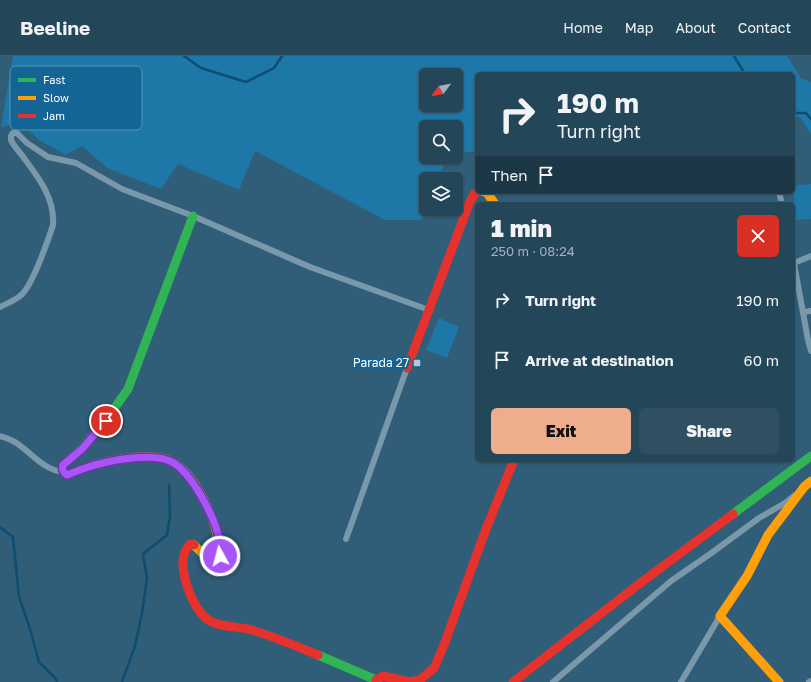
<!DOCTYPE html>
<html lang="en">
<head>
<meta charset="utf-8">
<style>
  body { margin:0; font-family:"Golos Text",sans-serif; background:#305062; color:#f1f3f6; height:100vh; display:flex; flex-direction:column; font-size:15px; white-space:nowrap }
  * { box-sizing:border-box; margin:0 }
  p { font-size:13px; color:#a3b1ba }
  .icon { flex:none; width:22px; height:22px; fill:none; stroke:currentColor; stroke-width:2; stroke-linecap:round; stroke-linejoin:round }
  .map { position:relative; flex:1; overflow:hidden }
  .details { position:absolute; left:475px; top:146px; width:320px; height:260px; display:flex; flex-direction:column; background:#244659; border-radius:6px; box-shadow:0 1px 3px #0004,0 0 0 1px #415e6f }
  .details>* { flex:none }
  .banner { position:absolute; left:475px; top:16px; width:320px; height:122px; border-radius:6px; box-shadow:0 1px 3px #0004,0 0 0 1px #415e6f; background:#244659; color:#f1f3f6; overflow:hidden }
  .needle { width:26px; rotate:238deg }
  .tools { position:absolute; left:419px; top:12px; display:grid; gap:8px }
  .tools a { display:grid; place-items:center; width:44px; height:44px; border-radius:6px; background:#244659; box-shadow:0 1px 3px #0004,0 0 0 1px #415e6f; font-size:20px }
  .pin { position:absolute; display:grid; place-items:center; width:34px; height:34px; color:#fff; margin:-17px; border:2px solid #fff; border-radius:50%; box-shadow:0 1px 4px #0007 }
  .me { position:absolute; width:44px; margin:-22px; rotate:353deg; stroke-linejoin:round; filter:drop-shadow(0 0 3px #0008) }
  .turn { display:flex; align-items:center; gap:14px; height:84px; padding:0 16px; font-size:18px }
  .turn .icon { width:52px; height:52px; stroke-width:2.5 }
  .turn b { display:block; font-size:28px; line-height:34px }
  .then { display:flex; align-items:center; height:38px; padding:0 16px; background:#0003; gap:8px; font-size:15px }
  .round { display:grid; place-items:center; flex:none; width:42px; height:42px; border-radius:6px; background:#305062 }
  .summary { display:flex; align-items:center; justify-content:space-between; height:68px; padding:0 16px }
  h1 { font-size:24px; font-weight:800; line-height:30px }
  .action { display:flex; gap:8px; margin-top:auto; padding:8px 16px }
  .action a { flex:1; height:46px; border-radius:6px; background:#eead8d; color:#111; font-size:16px; font-weight:800; line-height:46px; text-align:center }
  .action a+a { background:#305062; color:#f1f3f6 }
  ul { padding:0; list-style:none }
  li { display:flex; align-items:center; gap:12px; height:60px; padding:0 16px }
  li div { flex:1 }
  li b { display:block; font-size:15px }
  li em { font-style:normal }
  header { display:flex; align-items:center; gap:24px; box-sizing:border-box; height:56px; padding:0 20px; background:#244659; border-bottom:1px solid #415e6f }
  header strong { font-size:19px }
  nav { display:flex; gap:22px; margin-inline-start:auto; font-size:14px }
  .map>svg:first-child { display:block }
</style>
</head>
<body>
<header>
<strong>Beeline</strong>
<nav><a>Home</a><a>Map</a><a>About</a><a>Contact</a></nav>
</header>
<div class="map">
<svg width="811" height="626" viewBox="0 0 811 626">
  <rect width="100%" height="100%" fill="#305d77"/>
  <g fill="#1d77a7" fill-rule="evenodd">
    <path d="M13,0H787L801,22L811,26V78L800,61L793,60V18H477V95L456,98V71H426V101H447L438,123H426L427,153L422,164H385L255,95L239,134L178,108L161,133L107,112L82,90L66,99L39,84L20,66L1,71ZM426,19H456V49H426Z"/>
    <polygon points="811,128 811,163 796,164 793,130"/>
    <polygon points="439,262 459,271 447,302 426,294"/>
  </g>
  <g fill="none" stroke-linecap="round" stroke-linejoin="round">
    <g stroke="#0e4d72" stroke-width="2.5">
      <polyline points="184,0 201,12 246,26 274,12 282,0"/>
      <polyline points="734,0 745,18"/>
      <polyline points="793,57 806,57 811,63"/>
      <polyline points="0,471 13,481 19,541 30,573 39,606 56,623 57,626"/>
      <polyline points="122,626 135,590 142,557 147,522 143,498 167,479 170,460 169,429"/>
    </g>
    <g stroke="#7998a9" stroke-width="6">
      <polyline points="779,136 782,148"/>
      <polyline points="793,202 808,284 811,295"/>
      <polyline points="794,207 811,200"/>
      <path d="M0,251C8,247 19,243 24,236C35,222 47,187 53,169C55,143 39,122 24,102C20,96 14,91 11,84V80L13,77H17L27,87L48,101L76,107L122,133L193,160L310,211L429,254"/>
      <polyline points="803,256 811,255"/>
      <path d="M0,380C6,382 13,384 18,388C32,398 44,414 63,416"/>
      <polyline points="346,483 407,312"/>
      <polyline points="553,626 671,525 710,498 759,462 785,447 795,439"/>
      <polyline points="681,626 720,560"/>
      <polyline points="809,626 811,625"/>
    </g>
    <g stroke="#30b455" stroke-width="9">
      <polyline points="93,409 67,419 62,414 63,409 82,392 106,364 128,333 193,160"/>
      <polyline points="733,458 811,400"/>
      <polyline points="318,599 376,624"/>
    </g>
    <g stroke="#ff9f0a" stroke-width="9">
      <polyline points="484,136 487,137 495,148"/>
      <path d="M93,409C115,403 143,397 166,403C195,412 221,472 220,500L215,503H208L194,489"/>
      <polyline points="779,626 720,560 747,520 768,479 804,431 811,425"/>
    </g>
    <g stroke="#e5322d" stroke-width="9">
      <polyline points="407,312 469,148 474,138 478,136"/>
      <path d="M194,489L190,488C186,493 183,498 183,505C182,522 194,556 210,565C222,572 238,570 252,574C275,581 296,590 318,599"/>
      <polyline points="376,626 376,624 383,620 410,626 421,623 434,612 444,589 486,473 514,404"/>
      <polyline points="513,626 639,528 733,458"/>
    </g>
  </g>
  <g fill="none" stroke-linecap="round" stroke-linejoin="round">
    <g stroke="#6d37a1" stroke-width="10">
      <path id="route" d="M106,365L82,393L63,409C62,414 63,416 67,419C78,415 88,410 99,408C118,403 157,396 174,407C187,416 197,432 204,445C213,462 222,481 220,500"/>
    </g>
    <use href="#route" stroke="#a855f7" stroke-width="7"/>
  </g>
  <rect fill="#b7c6cf" stroke="#126595" stroke-width="1.5" x="413" y="303" width="8" height="8" rx="2"/>
  <g text-anchor="middle" stroke-width="4" stroke-linejoin="round" paint-order="stroke">
    <g font-size="12" fill="#fff" stroke="#126595" text-anchor="end">
      <text x="409" y="311">Parada 27</text>
    </g>
  </g>
  <rect x="10" y="10" width="132" height="64" rx="6" fill="#126595" stroke="#5993b5" stroke-width="1"/>
  <rect x="18" y="22" width="18" height="4" fill="#30b455"/>
  <rect x="18" y="40" width="18" height="4" fill="#ff9f0a"/>
  <rect x="18" y="58" width="18" height="4" fill="#e5322d"/>
  <g font-size="11" fill="#fff">
    <text x="43" y="28">Fast</text>
    <text x="43" y="46">Slow</text>
    <text x="43" y="64">Jam</text>
  </g>
</svg>
<div class="tools">
<a><svg class="needle" viewBox="-14 -14 28 28"><path d="M0-13l5 13h-10z" fill="#e53935"/><path d="M0 13l5-13h-10z" fill="#a3b1ba"/></svg></a>
<a><svg class="icon" aria-label="search" viewBox="0 0 24 24"><circle cx="10" cy="10" r="6"/><path d="M15 15l6 6"/></svg></a>
<a><svg class="icon" aria-label="layers" viewBox="0 0 24 24"><path d="M12 4l9 5-9 5-9-5zM3 14l9 5 9-5"/></svg></a>
</div>
<div class="pin" style="left:106px;top:365px;background:#d93025"><svg class="icon" aria-label="arrive" viewBox="0 0 24 24"><path d="M6 21V4h12l-3 4 3 4H6"/></svg></div>
<svg class="me" style="left:220px;top:500px" viewBox="-20 -20 40 40"><circle r="17" fill="#a855f7" stroke="#fff" stroke-width="3"/><path d="M0-11L8 9 0 5-8 9z" fill="#fff"/></svg>
<div class="banner">
<div class="turn"><svg class="icon" aria-label="right" viewBox="0 0 24 24"><path d="M7 20v-9h11M14 6l5 5-5 5"/></svg><div><b>190 m</b>Turn right</div></div>
<div class="then">Then<svg class="icon" aria-label="arrive" viewBox="0 0 24 24"><path d="M6 21V4h12l-3 4 3 4H6"/></svg></div>
</div>
<section class="details">
<div class="summary"><div><h1>1 min</h1><p>250 m · 08:24</p></div><a class="round" style="background:#d93025;color:#fff"><svg class="icon" aria-label="close" viewBox="0 0 24 24"><path d="M6 6l12 12M18 6L6 18"/></svg></a></div>
<ul>
<li><svg class="icon" aria-label="right" viewBox="0 0 24 24"><path d="M7 20v-9h11M14 6l5 5-5 5"/></svg><div><b>Turn right</b></div><em>190 m</em></li>
<li><svg class="icon" aria-label="arrive" viewBox="0 0 24 24"><path d="M6 21V4h12l-3 4 3 4H6"/></svg><div><b>Arrive at destination</b></div><em>60 m</em></li>
</ul>
<div class="action"><a>Exit</a><a>Share</a></div>
</section>
</div>
</body>
</html>
